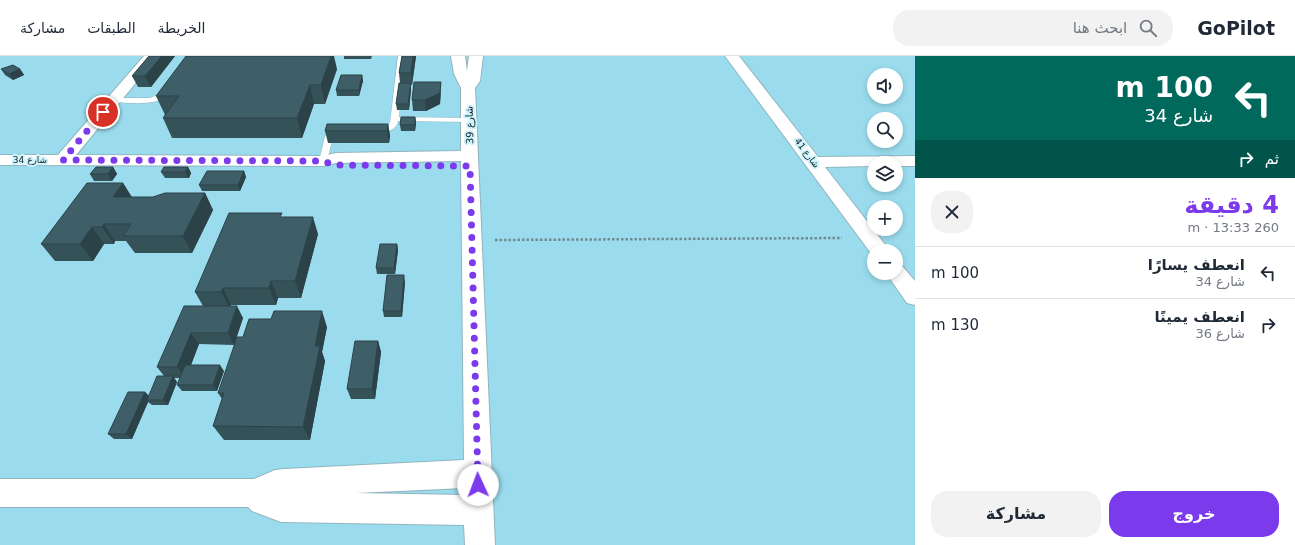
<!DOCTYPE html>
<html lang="ar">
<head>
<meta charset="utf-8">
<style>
  body { margin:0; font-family:"DejaVu Sans",Cairo,sans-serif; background:#f2f2f3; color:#1f2937; direction:rtl; height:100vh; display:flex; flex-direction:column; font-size:15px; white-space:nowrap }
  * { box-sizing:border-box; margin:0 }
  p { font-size:13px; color:#747a83 }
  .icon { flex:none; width:22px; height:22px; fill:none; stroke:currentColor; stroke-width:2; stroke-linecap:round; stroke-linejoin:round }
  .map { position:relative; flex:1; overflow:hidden; direction:ltr }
  .sheet { display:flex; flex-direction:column; background:#fff; width:380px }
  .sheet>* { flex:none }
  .top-card { background:#00695c; color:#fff; overflow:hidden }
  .fabs { position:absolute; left:867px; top:12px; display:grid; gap:8px }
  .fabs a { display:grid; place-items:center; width:36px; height:36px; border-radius:50%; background:#fff; box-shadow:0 2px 6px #0003; font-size:20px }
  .pin { position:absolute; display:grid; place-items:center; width:34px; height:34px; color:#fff; margin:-17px; border:2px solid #fff; border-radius:50%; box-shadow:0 1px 4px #0007 }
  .me { position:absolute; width:44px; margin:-22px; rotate:358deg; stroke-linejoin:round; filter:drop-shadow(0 0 3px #0008) }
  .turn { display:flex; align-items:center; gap:14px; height:84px; padding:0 16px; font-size:18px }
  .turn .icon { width:52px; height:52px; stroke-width:2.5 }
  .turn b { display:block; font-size:28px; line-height:34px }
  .then { display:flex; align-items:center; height:38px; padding:0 16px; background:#0003; gap:8px; font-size:15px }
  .round { display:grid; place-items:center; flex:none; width:42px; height:42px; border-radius:16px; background:#f2f2f3 }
  .headline { display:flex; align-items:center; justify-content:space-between; height:68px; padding:0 16px }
  h1 { font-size:24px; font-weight:700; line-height:30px; color:#7c3aed }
  .primary-button { display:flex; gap:8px; margin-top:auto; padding:8px 16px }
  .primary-button a { flex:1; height:46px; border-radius:16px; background:#7c3aed; color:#fff; font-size:16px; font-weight:700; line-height:46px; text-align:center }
  .primary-button a+a { background:#f2f2f3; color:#1f2937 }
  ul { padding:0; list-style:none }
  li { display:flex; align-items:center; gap:12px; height:52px; padding:0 16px; border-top:1px solid #e0e1e3 }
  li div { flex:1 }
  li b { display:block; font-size:15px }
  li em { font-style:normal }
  header { display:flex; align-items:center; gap:24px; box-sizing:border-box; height:56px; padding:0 20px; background:#fff; border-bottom:1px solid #e0e1e3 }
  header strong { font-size:19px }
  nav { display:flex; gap:22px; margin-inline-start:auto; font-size:14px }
  .search { width:280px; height:36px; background:#f2f2f3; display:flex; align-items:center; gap:10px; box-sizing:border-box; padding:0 14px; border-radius:16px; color:#747a83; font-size:15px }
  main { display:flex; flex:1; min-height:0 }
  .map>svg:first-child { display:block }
</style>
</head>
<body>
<header>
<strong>GoPilot</strong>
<div class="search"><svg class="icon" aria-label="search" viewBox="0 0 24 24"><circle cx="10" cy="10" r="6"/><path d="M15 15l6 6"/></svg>ابحث هنا</div>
<nav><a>الخريطة</a><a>الطبقات</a><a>مشاركة</a></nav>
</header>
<main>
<section class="sheet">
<div class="top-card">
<div class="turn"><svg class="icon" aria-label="left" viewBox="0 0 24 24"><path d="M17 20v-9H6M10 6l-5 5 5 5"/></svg><div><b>100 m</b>شارع 34</div></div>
<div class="then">ثم<svg class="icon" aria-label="right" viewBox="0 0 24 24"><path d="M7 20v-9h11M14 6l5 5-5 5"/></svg></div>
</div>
<div class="headline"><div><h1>4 دقيقة</h1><p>260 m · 13:33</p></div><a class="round"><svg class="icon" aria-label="close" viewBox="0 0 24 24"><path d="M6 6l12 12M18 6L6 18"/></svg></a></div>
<ul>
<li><svg class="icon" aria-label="left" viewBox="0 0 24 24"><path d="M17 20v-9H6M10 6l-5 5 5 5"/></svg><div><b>انعطف يسارًا</b><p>شارع 34</p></div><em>100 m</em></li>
<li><svg class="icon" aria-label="right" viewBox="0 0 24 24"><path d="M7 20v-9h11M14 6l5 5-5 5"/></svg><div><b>انعطف يمينًا</b><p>شارع 36</p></div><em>130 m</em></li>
</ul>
<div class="primary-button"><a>خروج</a><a>مشاركة</a></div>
</section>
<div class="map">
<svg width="915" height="489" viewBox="0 0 915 489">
  <rect width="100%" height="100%" fill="#cff3fd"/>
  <path fill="#9adcee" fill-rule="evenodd" d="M0,0H915V489H0ZM874,19H896V41H874ZM874,63H896V85H874ZM874,107H896V129H874ZM874,151H896V173H874ZM874,195H896V217H874Z"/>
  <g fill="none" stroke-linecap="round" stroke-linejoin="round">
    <g stroke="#91b4be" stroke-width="1">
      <g id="lane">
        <path d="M398,0H404L399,61L468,62L472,64L471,66L398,65C397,76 381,77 372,76V72L385,71L390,67Z"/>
        <path d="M169,34L173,36C159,51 132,47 113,46L109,44L113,42H150Z"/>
        <polygon points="333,73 339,73 340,75 333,81 327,105 323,108 320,107 319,105 325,80"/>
      </g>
    </g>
    <g stroke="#91b4be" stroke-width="2">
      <g id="street">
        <path d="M144,0H158L76,99L323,100L336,97L461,95V32L454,18L451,0H465L467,15L469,0H483L480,25L475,32L495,489H465L464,469L281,466L252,455L248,451H0V423H254L275,414L284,413L464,404L461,105L336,107L323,110L0,109V99H58ZM464,432V439L356,437Z"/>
        <polygon points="725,0 739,0 818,101 915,100 915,110 896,110 896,107 874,107 874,110 825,111 890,195 874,195 873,200"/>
        <polygon points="896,208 903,211 915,225 915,249 907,247 886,217 896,217"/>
      </g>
    </g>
    <polyline stroke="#718990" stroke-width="2.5" stroke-dasharray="2.5 2" stroke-linecap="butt" points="495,184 842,182"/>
    <use href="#lane" fill="#fff" fill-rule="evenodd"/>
    <use href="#street" fill="#fff" fill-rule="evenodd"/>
  </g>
  <g fill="#365259">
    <polygon points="149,0 175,0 151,31 138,31 132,20"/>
    <polygon points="344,0 372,0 371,3 344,3"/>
    <polygon points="402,0 416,0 412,29 411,29 411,33 409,54 397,54 396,48 400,27 399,17"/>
    <polygon points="1,13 20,13 24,19 13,24 5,19"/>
    <polygon points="337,13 325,48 314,48 302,82 172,82 163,62 165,59 156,40"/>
    <polygon points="362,19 363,25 359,40 337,40 336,34"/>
    <polygon points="441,37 440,48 426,55 413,55 412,44"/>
    <polygon points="415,61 416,67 415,75 401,75 400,69"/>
    <polygon points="388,68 390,80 389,87 328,87 325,75"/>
    <polygon points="113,111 117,118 112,125 94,125 90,118"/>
    <polygon points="188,111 191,117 189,122 165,122 161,116"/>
    <polygon points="244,115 246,121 240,135 202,135 199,129"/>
    <polygon points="123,127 132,141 153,141 205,137 213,154 192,197 135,197 126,185 115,185 114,188 104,188 93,205 55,205 41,188"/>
    <polygon points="283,161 318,178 301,242 278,242 276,249 231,249 231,250 243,262 234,289 199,288 191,309 224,315 217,335 182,335 177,329 180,322 174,322 177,326 168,349 152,349 148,346 132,383 114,383 108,378 145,336 149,340 164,320 157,311 203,250 195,236"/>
    <polygon points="397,188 398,194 395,218 377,218 376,212"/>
    <polygon points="405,226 402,261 384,261 383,255"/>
    <polygon points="327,271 322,296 325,305 310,384 224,384 213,370 222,343 218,337 243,281"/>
    <polygon points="378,285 381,296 375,343 351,343 347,333"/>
  </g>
  <g fill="#2c4249">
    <polygon points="162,0 175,0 151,31 145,20"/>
    <polygon points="331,0 334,0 337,13 325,48 321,29"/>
    <polygon points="413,0 416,0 412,29 411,17"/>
    <polygon points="20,13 24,19 13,24 9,18"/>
    <polygon points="362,19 363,25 359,40 359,34"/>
    <polygon points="441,26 440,48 426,55 425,44"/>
    <polygon points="411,27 411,33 409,54 408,48"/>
    <polygon points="310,29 314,48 302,82 297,62"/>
    <polygon points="415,61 416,67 415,75"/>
    <polygon points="388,68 390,80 389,87 387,75"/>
    <polygon points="113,111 117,118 112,125 108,118"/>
    <polygon points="188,111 191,117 189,122 185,116"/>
    <polygon points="244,115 246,121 240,135 238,129"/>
    <polygon points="123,127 133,144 113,141"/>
    <polygon points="205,137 213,154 192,197 183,180"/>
    <polygon points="313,161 318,178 301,242 295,225"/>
    <polygon points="104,168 115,185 114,188 102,171"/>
    <polygon points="92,171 104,188 93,205 80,188"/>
    <polygon points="397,188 398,194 395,218 394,212"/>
    <polygon points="404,219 405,226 402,261 401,255"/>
    <polygon points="271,225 278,242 276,249 269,232"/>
    <polygon points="223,232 231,249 230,253 221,236"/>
    <polygon points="237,250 243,262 234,289 228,277"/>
    <polygon points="322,255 327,271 322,296 325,305 310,384 303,371 315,290"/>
    <polygon points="191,277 199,288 186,322 177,311"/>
    <polygon points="378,285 381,296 375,343 372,333"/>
    <polygon points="220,309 224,315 217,335 213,329"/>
    <polygon points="173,320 177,326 168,349 163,344"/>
    <polygon points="145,336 150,341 147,344 148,346 132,383 126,378"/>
  </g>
  <g fill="#3f5f68" stroke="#2c4249">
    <polygon points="149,0 162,0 145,20 132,20"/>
    <polygon points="186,0 331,0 321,29 310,29 297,62 163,62 179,40 156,40"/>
    <polygon points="402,0 413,0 411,17 399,17"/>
    <polygon points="13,9 20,13 9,18 1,13"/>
    <polygon points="341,19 362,19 359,34 336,34"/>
    <polygon points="414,26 441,26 440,37 425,44 412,44"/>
    <polygon points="399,27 411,27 408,48 396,48"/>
    <polygon points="401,61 415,61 415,69 400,69"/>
    <polygon points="327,68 388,68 387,75 325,75"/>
    <polygon points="96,111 113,111 108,118 90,118"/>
    <polygon points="164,111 188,111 185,116 161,116"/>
    <polygon points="207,115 244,115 238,129 199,129"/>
    <polygon points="87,127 123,127 113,141 153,141 165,137 205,137 183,180 123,180 131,168 104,168 102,171 92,171 80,188 41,188"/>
    <polygon points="229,157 282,157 280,161 313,161 295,225 271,225 269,232 223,232 221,236 195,236"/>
    <polygon points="380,188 397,188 394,212 376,212"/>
    <polygon points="387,219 404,219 401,255 383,255"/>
    <polygon points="184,250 237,250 228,277 191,277 177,311 157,311"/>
    <polygon points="274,255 322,255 315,290 320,290 303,371 213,370 224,337 218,337 237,281 243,281 249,263 271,263"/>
    <polygon points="355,285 378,285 372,333 347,333"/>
    <polygon points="185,309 220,309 213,329 177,329"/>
    <polygon points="157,320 173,320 163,344 147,344"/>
    <polygon points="128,336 145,336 126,378 108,378"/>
  </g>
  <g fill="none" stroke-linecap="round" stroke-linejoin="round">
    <polyline stroke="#7c3aed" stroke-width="7" stroke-dasharray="0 12.6" points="103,56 63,104 323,105 334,109 470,110 478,429"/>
  </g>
  <g text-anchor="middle" stroke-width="4" stroke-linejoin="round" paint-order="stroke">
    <g font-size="9" fill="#142125" stroke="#cff3fd">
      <text transform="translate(807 97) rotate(53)" y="3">شارع 41</text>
      <text x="30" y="107">شارع 34</text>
    </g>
    <g font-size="10" fill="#142125" stroke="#cff3fd">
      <text transform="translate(469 69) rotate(-91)" y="4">شارع 39</text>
    </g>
  </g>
</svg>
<div class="fabs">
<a><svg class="icon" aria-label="sound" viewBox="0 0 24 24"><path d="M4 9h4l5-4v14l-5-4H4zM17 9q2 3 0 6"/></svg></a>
<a><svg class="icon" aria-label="search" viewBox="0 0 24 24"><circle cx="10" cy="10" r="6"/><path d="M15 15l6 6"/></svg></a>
<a><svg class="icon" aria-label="layers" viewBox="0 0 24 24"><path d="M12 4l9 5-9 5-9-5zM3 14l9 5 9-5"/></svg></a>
<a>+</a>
<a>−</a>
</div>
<div class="pin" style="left:103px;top:56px;background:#d93025"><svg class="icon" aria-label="arrive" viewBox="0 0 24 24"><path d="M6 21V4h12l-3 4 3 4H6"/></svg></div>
<svg class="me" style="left:478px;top:429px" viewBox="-20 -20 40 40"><circle r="19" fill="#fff"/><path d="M0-13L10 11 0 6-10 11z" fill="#7c3aed"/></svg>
</div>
</main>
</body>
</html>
